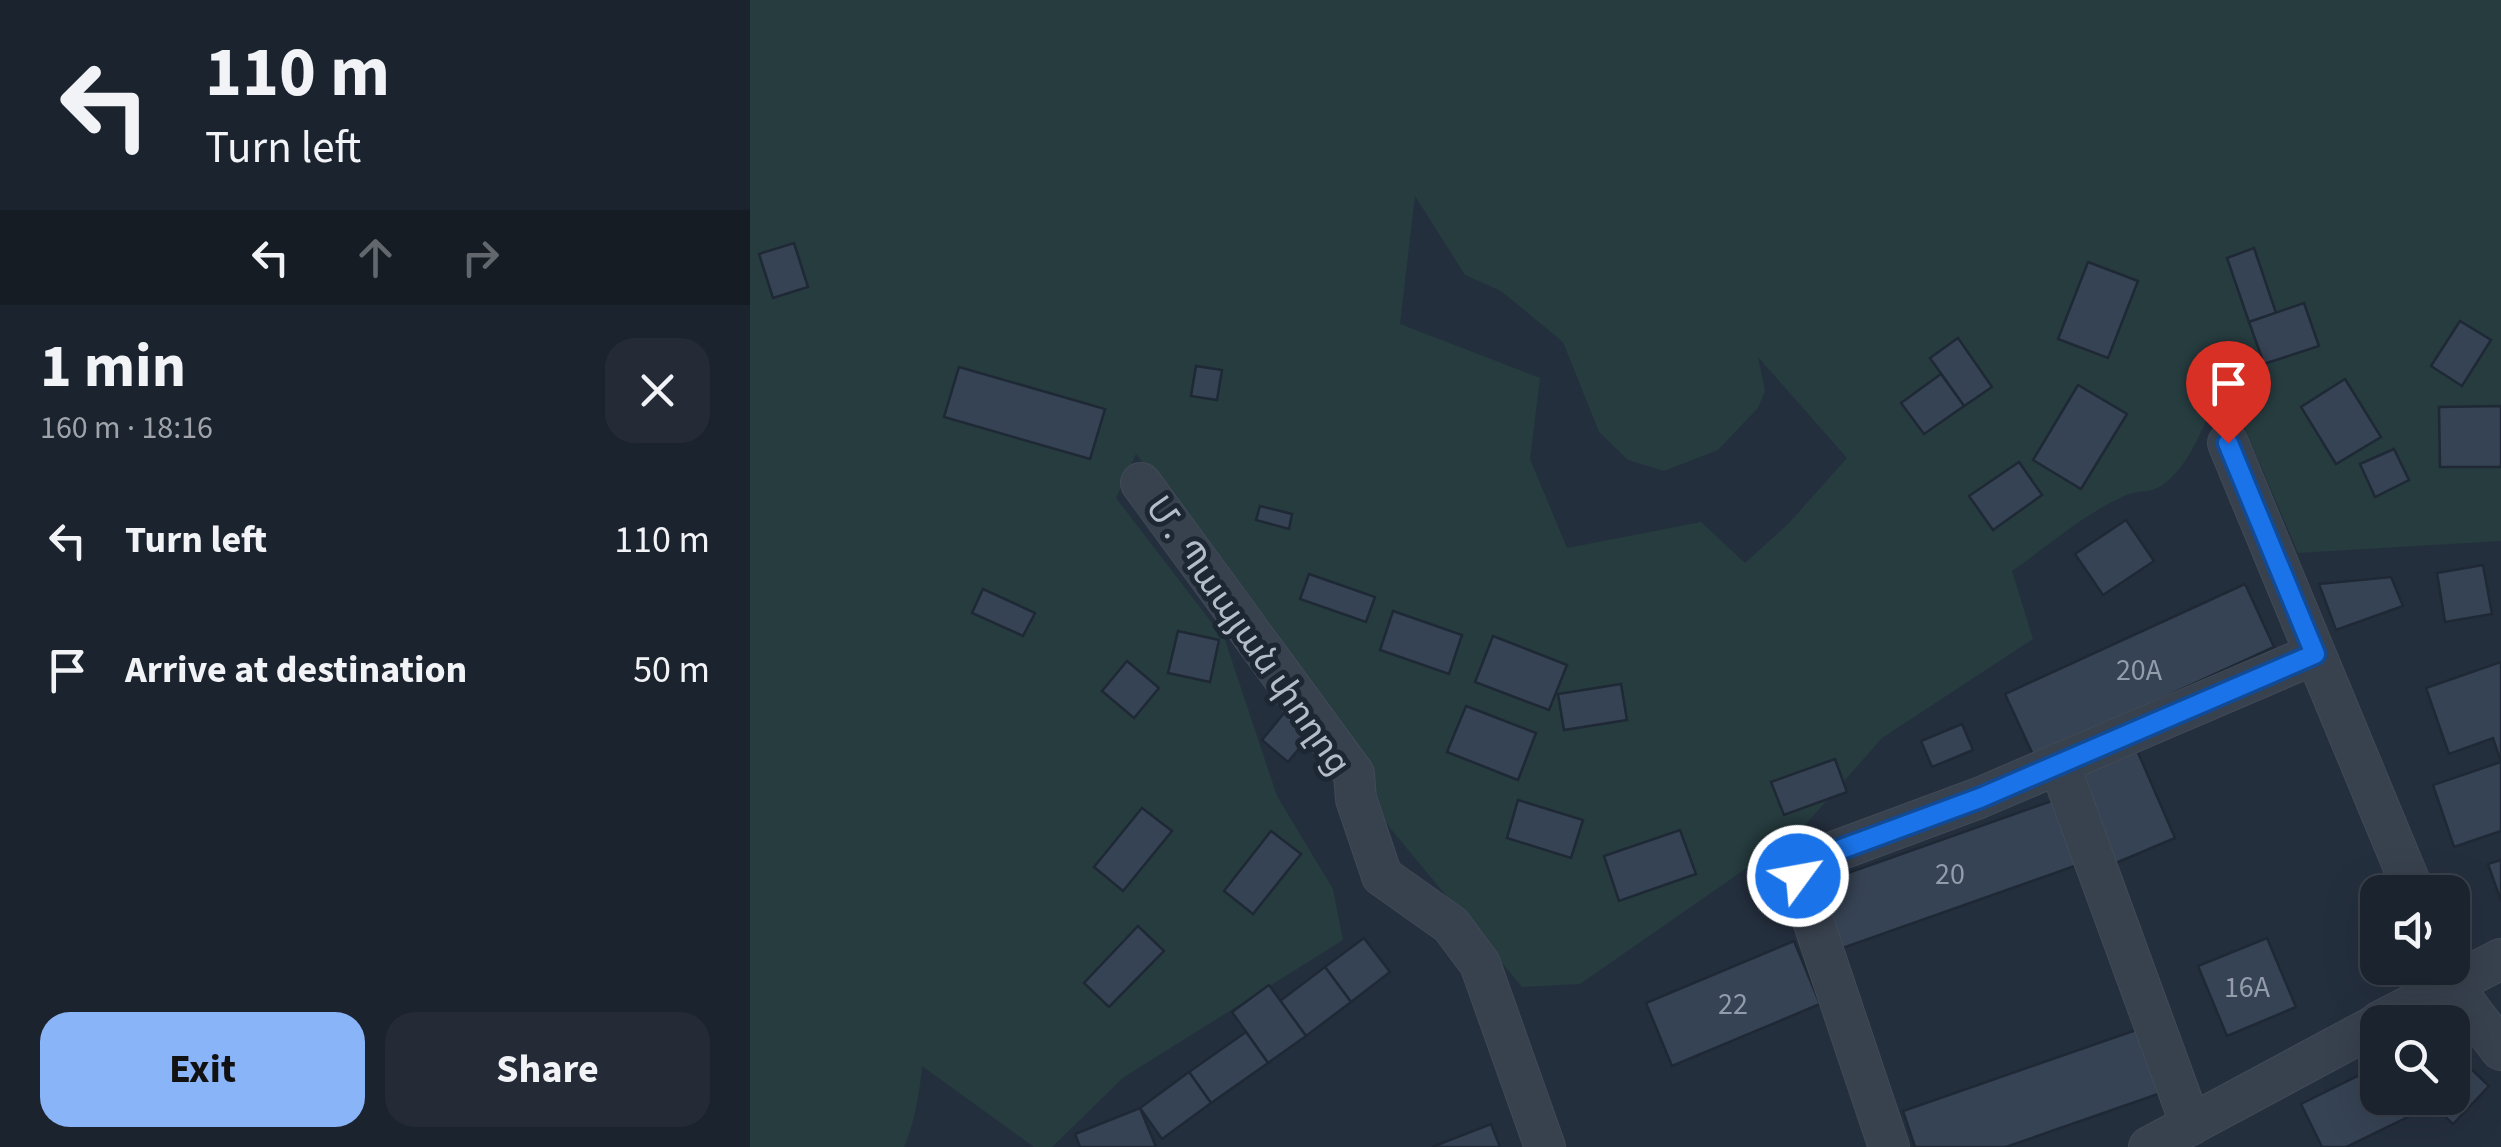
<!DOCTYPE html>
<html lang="en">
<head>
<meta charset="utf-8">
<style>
  body { margin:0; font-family:"Source Sans 3","Noto Sans Armenian",sans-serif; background:#242b36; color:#f1f3f6; height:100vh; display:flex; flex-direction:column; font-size:38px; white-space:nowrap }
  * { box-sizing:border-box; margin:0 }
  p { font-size:32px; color:#a0a4aa }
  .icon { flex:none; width:55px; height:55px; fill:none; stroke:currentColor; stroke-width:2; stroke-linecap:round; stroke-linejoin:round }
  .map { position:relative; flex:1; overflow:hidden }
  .panel { display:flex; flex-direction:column; background:#1b232e; width:750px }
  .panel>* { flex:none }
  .guide { background:#1b232e; color:#f1f3f6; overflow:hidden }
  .controls { position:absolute; left:1610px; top:875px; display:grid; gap:20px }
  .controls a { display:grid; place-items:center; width:110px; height:110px; border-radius:20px; background:#1b232e; box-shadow:0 10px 40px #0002,0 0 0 2px #39404a; font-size:50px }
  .pin { position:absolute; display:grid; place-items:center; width:85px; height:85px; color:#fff; margin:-102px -42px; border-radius:50% 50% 50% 0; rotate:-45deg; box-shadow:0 0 10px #0007 }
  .pin .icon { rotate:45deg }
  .me { position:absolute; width:110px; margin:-55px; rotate:58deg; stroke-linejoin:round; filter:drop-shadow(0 0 8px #0008) }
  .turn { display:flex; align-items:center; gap:35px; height:210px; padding:0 40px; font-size:45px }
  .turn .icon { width:130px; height:130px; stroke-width:2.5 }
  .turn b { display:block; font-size:70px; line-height:85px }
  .lanes { display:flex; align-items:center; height:95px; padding:0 40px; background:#0003; justify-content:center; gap:50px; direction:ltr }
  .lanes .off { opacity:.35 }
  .round { display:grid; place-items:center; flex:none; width:105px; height:105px; border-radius:30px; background:#242b36 }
  .summary { display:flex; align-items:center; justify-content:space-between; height:170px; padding:0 40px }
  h1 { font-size:60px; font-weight:700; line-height:75px }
  .button { display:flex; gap:20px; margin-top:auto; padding:20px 40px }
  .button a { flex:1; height:115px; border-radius:30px; background:#8ab4f8; color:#111; font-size:40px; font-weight:700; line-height:115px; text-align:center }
  .button a+a { background:#242b36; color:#f1f3f6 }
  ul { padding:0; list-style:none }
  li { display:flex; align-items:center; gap:30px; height:130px; padding:0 40px }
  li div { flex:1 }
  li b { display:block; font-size:38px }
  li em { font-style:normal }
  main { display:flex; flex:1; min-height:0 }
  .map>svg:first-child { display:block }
</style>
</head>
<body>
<main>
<section class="panel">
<div class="guide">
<div class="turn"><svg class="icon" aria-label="left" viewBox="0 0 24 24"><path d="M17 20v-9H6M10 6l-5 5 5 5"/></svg><div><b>110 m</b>Turn left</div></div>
<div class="lanes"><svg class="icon" aria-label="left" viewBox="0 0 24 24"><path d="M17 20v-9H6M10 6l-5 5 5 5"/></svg><svg class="icon off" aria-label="ahead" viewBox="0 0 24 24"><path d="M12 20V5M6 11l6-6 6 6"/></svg><svg class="icon off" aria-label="right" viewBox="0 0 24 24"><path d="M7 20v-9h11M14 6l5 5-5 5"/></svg></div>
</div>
<div class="summary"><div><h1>1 min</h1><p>160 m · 18:16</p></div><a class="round"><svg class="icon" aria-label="close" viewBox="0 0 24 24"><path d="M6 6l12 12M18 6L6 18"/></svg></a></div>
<ul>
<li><svg class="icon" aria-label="left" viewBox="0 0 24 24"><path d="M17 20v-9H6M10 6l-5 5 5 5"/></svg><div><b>Turn left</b></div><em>110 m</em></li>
<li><svg class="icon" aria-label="arrive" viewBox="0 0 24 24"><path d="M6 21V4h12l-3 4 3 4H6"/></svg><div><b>Arrive at destination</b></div><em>50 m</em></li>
</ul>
<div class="button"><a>Exit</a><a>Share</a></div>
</section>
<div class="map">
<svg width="1751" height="1147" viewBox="0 0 1751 1147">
  <rect width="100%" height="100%" fill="#242f3e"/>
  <path fill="#263c3f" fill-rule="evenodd" d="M0,0H1751V541L1548,553L1476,384C1455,414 1448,452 1421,478C1401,497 1393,487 1372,497C1334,514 1297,547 1262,571L1283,639L1132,738L1050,831L830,984L772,987L640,828L525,630L386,454L366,498L475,640L527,796L583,889L593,940L374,1077L302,1147H284L172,1066C171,1086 163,1130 154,1147H0ZM665,196L715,275L751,291L813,342L849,432L878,460L914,471L968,450L1008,408L1015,391L1008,357L1097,458L1039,523L995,563L951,522L817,548L780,459L790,378L650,324Z"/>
  <g fill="#364354" stroke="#1f2835" stroke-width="2.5">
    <polygon points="44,243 58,287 23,298 9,254"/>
    <polygon points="1504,248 1526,313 1499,322 1477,258"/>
    <polygon points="1338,262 1388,281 1358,358 1308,339"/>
    <polygon points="1554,303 1569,346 1514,364 1499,322"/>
    <polygon points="1710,321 1741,340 1712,386 1681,366"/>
    <polygon points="1208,338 1242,387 1214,406 1180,358"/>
    <polygon points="446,366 472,370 467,400 441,396"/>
    <polygon points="209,367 355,409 340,459 194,417"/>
    <polygon points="1191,374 1214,406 1174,434 1151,403"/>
    <polygon points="1595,379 1631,437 1586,464 1551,407"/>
    <polygon points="1328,385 1377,414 1331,489 1283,460"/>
    <polygon points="1751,406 1751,467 1690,467 1689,407"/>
    <polygon points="1644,449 1659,480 1625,497 1610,464"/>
    <polygon points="1269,462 1292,495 1243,530 1219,496"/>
    <polygon points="510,506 542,514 539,529 506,520"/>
    <polygon points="1376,520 1404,561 1353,595 1325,554"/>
    <polygon points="1733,565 1742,614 1695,622 1687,573"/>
    <polygon points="559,574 625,597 616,622 550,599"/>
    <polygon points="1641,577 1653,606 1586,630 1569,584"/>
    <polygon points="1495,584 1524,647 1284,757 1255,694"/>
    <polygon points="233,589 285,613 273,636 222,613"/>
    <polygon points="643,611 712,635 699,674 630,650"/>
    <polygon points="428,631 469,640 460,682 418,673"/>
    <polygon points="743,636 817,665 799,710 725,682"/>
    <polygon points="377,661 409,688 384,718 352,691"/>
    <polygon points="1751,662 1751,831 1704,847 1683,785 1751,762 1743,738 1699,754 1676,688"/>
    <polygon points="871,684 877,720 814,730 808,694"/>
    <polygon points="716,706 786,733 768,780 697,752"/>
    <polygon points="534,713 560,735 538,762 512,740"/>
    <polygon points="1212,724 1223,750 1182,767 1171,741"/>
    <polygon points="1386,748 1425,838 1361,865 1323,776"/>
    <polygon points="1085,759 1097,792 1034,815 1021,782"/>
    <polygon points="1313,797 1336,862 1087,950 1064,885"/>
    <polygon points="768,800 833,820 821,858 757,838"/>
    <polygon points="392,808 422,831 373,891 344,867"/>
    <polygon points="930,830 946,874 869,901 854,856"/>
    <polygon points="521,831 551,854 503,914 474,891"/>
    <polygon points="1751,860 1751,901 1738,864"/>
    <polygon points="388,926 414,951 359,1007 334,983"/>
    <polygon points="614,938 640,972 601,1002 575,967"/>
    <polygon points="1517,938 1546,1007 1477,1036 1448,966"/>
    <polygon points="1044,941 1070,1004 922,1066 896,1003"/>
    <polygon points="575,967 601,1002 556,1036 530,1001"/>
    <polygon points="519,985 556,1036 518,1063 482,1012"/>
    <polygon points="1389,1029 1411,1093 1256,1147 1165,1147 1153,1111"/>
    <polygon points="496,1032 518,1063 461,1103 439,1072"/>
    <polygon points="1714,1062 1739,1086 1703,1124 1678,1101 1702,1098 1702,1075"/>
    <polygon points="1628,1066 1628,1098 1662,1098 1668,1112 1596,1147 1572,1147 1551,1104"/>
    <polygon points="439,1072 461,1103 412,1139 390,1108"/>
    <polygon points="390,1108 406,1147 330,1147 325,1134"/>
    <polygon points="741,1124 750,1147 682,1147"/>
  </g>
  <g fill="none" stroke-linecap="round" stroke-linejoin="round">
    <g stroke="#414a57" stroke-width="42">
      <g id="minor">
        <polyline points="1478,443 1664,892"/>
        <polyline points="391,483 604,774 606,799 632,876 701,925 730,964 795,1147"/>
        <polyline points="1309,764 1441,1125"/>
        <polyline points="1694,968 1701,984 1751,1050"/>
        <polyline points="1629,1022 1751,959"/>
        <polyline points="1139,1147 1048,876 1067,858 1229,798 1565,654"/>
        <polyline points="1399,1147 1628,1024"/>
      </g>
    </g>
    <use href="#minor" stroke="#38414e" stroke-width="40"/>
  </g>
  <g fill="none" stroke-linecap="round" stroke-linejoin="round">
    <g stroke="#114b97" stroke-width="25">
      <polyline id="route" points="1048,876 1067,858 1230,798 1565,654 1478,443"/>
    </g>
    <use href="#route" stroke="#1a73e8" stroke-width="18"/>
  </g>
  <g text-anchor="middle" stroke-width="10" stroke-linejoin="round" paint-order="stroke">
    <g font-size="30" fill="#929caa">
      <text x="1389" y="680">20A</text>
      <text x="1200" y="884">20</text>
      <text x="1497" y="997">16A</text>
      <text x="983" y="1014">22</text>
    </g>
    <g font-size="35" fill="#b4bcc9" stroke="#1d2633">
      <text transform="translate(499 635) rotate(55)" y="12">Մ․ Պապյան փողոց</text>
    </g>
  </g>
</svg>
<div class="controls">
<a><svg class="icon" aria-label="sound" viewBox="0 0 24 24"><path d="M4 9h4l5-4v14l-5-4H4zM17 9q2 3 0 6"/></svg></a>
<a><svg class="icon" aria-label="search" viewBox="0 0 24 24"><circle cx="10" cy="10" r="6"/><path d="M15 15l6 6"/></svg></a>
</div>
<div class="pin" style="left:1478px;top:443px;background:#d93025"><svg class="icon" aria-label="arrive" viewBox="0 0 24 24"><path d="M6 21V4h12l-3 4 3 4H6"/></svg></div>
<svg class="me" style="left:1048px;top:876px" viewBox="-20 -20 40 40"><circle r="17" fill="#1a73e8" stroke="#fff" stroke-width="3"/><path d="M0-11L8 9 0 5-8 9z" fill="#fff"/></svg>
</div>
</main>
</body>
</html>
